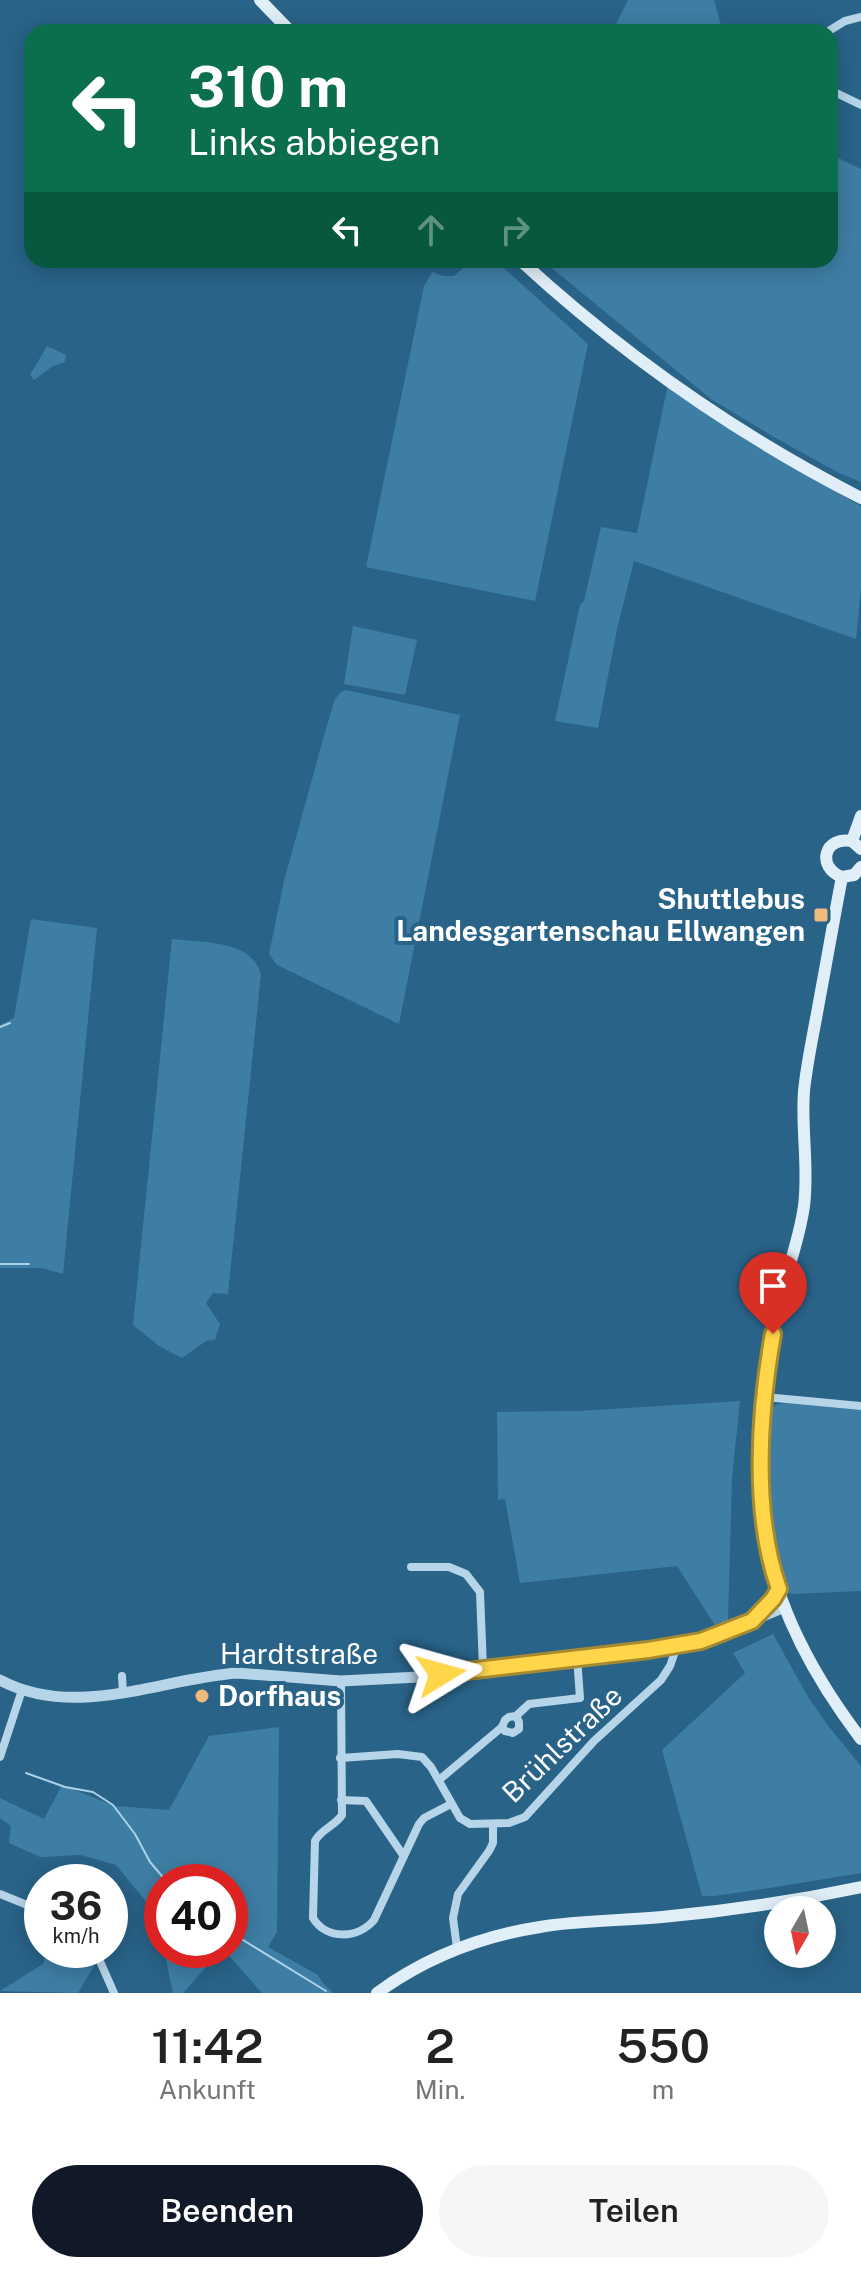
<!DOCTYPE html>
<html lang="de">
<head>
<meta charset="utf-8">
<style>
  body { margin:0; font-family:"Public Sans",sans-serif; background:#f6f6f6; color:#222; height:100vh; display:flex; flex-direction:column; font-size:30px; white-space:nowrap }
  * { box-sizing:border-box; margin:0 }
  p { font-size:26px; color:#767676 }
  .icon { flex:none; width:44px; height:44px; fill:none; stroke:currentColor; stroke-width:2; stroke-linecap:round; stroke-linejoin:round }
  .map { position:relative; height:1993px; overflow:hidden }
  .sheet { display:flex; flex-direction:column; background:#fff; flex:1 }
  .sheet>* { flex:none }
  .banner { position:absolute; left:24px; top:24px; width:814px; height:244px; border-radius:24px; box-shadow:0 4px 20px #0003; background:#0b6e4f; color:#fff; overflow:hidden }
  .needle { width:52px; rotate:189deg }
  .fabs { position:absolute; left:764px; top:1896px; display:grid; gap:16px }
  .fabs a { display:grid; place-items:center; width:72px; height:72px; border-radius:50%; background:#fff; box-shadow:0 4px 20px #0003; font-size:40px }
  .speed { position:absolute; left:24px; top:1864px; display:flex; gap:16px; font-size:40px; font-weight:700; text-align:center }
  .speed>* { display:grid; place-content:center; width:104px; height:104px; border-radius:50%; background:#fff; box-shadow:0 4px 20px #0003; line-height:1 }
  .speed small { font-size:20px; font-weight:400 }
  .speed .limit { border:12px solid #d22; background:#fff; color:#111 }
  .pin { position:absolute; display:grid; place-items:center; width:68px; height:68px; color:#fff; margin:-82px -34px; border-radius:50% 50% 50% 0; rotate:-45deg; box-shadow:0 0 8px #0007 }
  .pin .icon { rotate:45deg }
  .me { position:absolute; width:88px; margin:-44px; rotate:82deg; stroke-linejoin:round; filter:drop-shadow(0 0 6px #0008) }
  .turn { display:flex; align-items:center; gap:28px; height:168px; padding:0 32px; font-size:36px }
  .turn .icon { width:104px; height:104px; stroke-width:2.5 }
  .turn b { display:block; font-size:56px; line-height:68px }
  .lanes { display:flex; align-items:center; height:76px; padding:0 32px; background:#0003; justify-content:center; gap:40px; direction:ltr }
  .lanes .off { opacity:.35 }
  .eta { display:flex; justify-content:space-evenly; align-items:center; height:136px; text-align:center }
  .eta b { font-size:48px; font-weight:600; line-height:56px }
  .action { display:flex; gap:16px; margin-top:auto; padding:16px 32px }
  .action a { flex:1; height:92px; border-radius:48px; background:#111827; color:#fff; font-size:32px; font-weight:600; line-height:92px; text-align:center }
  .action a+a { background:#f6f6f6; color:#222 }
  .map>svg:first-child { display:block }
</style>
</head>
<body>
<div class="map">
<svg width="861" height="1993" viewBox="0 0 861 1993">
  <rect width="100%" height="100%" fill="#296388"/>
  <g fill="#3e7ea4">
    <polygon points="628,0 714,0 723,32 612,32"/>
    <polygon points="830,154 861,169 861,482 839,473 774,437 711,399 542,260 830,260"/>
    <polygon points="472,260 495,260 588,344 535,601 366,567 424,286 432,272 444,276 454,276"/>
    <polygon points="47,346 66,355 65,362 53,366 34,380 30,375"/>
    <polygon points="668,384 813,479 861,506 861,589 856,639 634,561 617,629 598,728 555,721 580,605 584,601 601,527 637,533"/>
    <polygon points="353,626 417,640 405,695 344,684"/>
    <polygon points="346,690 460,715 399,1024 277,965 269,954 284,881 325,732 335,699 341,692"/>
    <polygon points="31,919 97,928 63,1274 42,1268 0,1268 0,1025 14,1018"/>
    <path d="M172,939C202,943 251,939 261,974L228,1294L213,1293L206,1303L220,1324L215,1340L206,1341L182,1358L159,1346L133,1325Z"/>
    <polygon points="740,1401 732,1478 728,1621 716,1627 677,1566 520,1583 505,1499 498,1500 497,1412 578,1411"/>
    <path d="M784,1403L861,1410V1591L791,1594L785,1591C762,1533 765,1472 768,1411L775,1405Z"/>
    <polygon points="773,1634 808,1697 829,1727 861,1766 861,1873 776,1887 715,1896 702,1896 662,1750 745,1673 733,1653"/>
    <polygon points="279,1727 277,1932 268,1947 318,1975 322,1982 333,1993 262,1993 224,1950 230,1950 230,1882 162,1882 162,1940 157,1915 116,1865 81,1855 40,1857 9,1843 11,1826 0,1818 0,1798 44,1819 62,1785 115,1806 169,1810 209,1736"/>
    <polygon points="48,1950 91,1950 94,1966 78,1993 0,1991 43,1964"/>
    <polygon points="164,1950 221,1950 183,1993 173,1993"/>
  </g>
  <g fill="none" stroke-linecap="round" stroke-linejoin="round">
    <g stroke="#abd2e8" stroke-width="2">
      <polyline points="0,1027 10,1023"/>
      <polyline points="0,1264 29,1264"/>
      <polyline points="26,1773 65,1787 93,1792 113,1805 135,1834 150,1862 167,1882"/>
      <polyline points="230,1932 326,1991"/>
    </g>
    <g stroke="#b6d5e8" stroke-width="8">
      <polyline points="827,32 845,21 861,17"/>
      <polyline points="830,90 861,105"/>
      <polyline points="765,1397 861,1406"/>
      <polyline points="411,1567 449,1567 466,1574 480,1592 483,1668"/>
      <polyline points="122,1676 123,1694"/>
      <path d="M341,1681L342,1815C335,1826 321,1829 315,1841L313,1918C326,1940 358,1939 374,1920L419,1824L424,1818L451,1804"/>
      <polyline points="502,1727 505,1731 513,1733 519,1729 519,1722 516,1716"/>
      <polyline points="0,1757 22,1690"/>
      <polyline points="340,1758 398,1754 422,1757 431,1767 460,1818 470,1824 509,1823 525,1817 594,1741 661,1680 670,1666 677,1646"/>
      <polyline points="439,1780 502,1727 505,1720 509,1717 516,1716 529,1704 580,1698 577,1657"/>
      <polyline points="341,1800 366,1801 403,1855"/>
      <polyline points="0,1894 42,1911"/>
      <polyline points="457,1948 453,1918 458,1894 489,1851 493,1843 493,1824"/>
      <polyline points="95,1950 114,1993"/>
    </g>
    <g stroke="#b6d5e8" stroke-width="11">
      <polyline points="756,1616 773,1599 779,1589"/>
      <path d="M0,1680C76,1720 158,1679 237,1673L341,1681L419,1677L677,1646L701,1641L785,1607"/>
    </g>
    <g stroke="#e0eef7" stroke-width="12">
      <polyline points="260,0 291,32"/>
      <path d="M520,260C622,354 738,435 861,498"/>
      <polyline points="852,841 861,816"/>
      <path d="M861,849L852,841C824,836 816,867 842,877L854,875L861,867"/>
      <path d="M842,877C834,918 827,960 819,1002C814,1031 807,1061 804,1091C801,1129 809,1167 804,1206C799,1242 785,1276 777,1311C769,1344 767,1379 764,1413C762,1443 759,1473 761,1503C766,1590 810,1672 861,1739"/>
      <path d="M377,1993C425,1958 482,1936 540,1927C580,1920 621,1921 662,1917C728,1911 795,1901 861,1887"/>
    </g>
  </g>
  <g fill="none" stroke-linecap="round" stroke-linejoin="round">
    <g stroke="#a68a30" stroke-width="20">
      <path id="route" d="M441,1674L648,1650L701,1641L752,1621L773,1599L779,1589C752,1513 759,1413 773,1334"/>
    </g>
    <use href="#route" stroke="#ffd54a" stroke-width="14"/>
  </g>
  <g fill="#efbb7d" stroke="#296388" stroke-width="3">
    <rect x="813" y="907" width="16" height="16" rx="4"/>
    <circle cx="202" cy="1696" r="8"/>
  </g>
  <g text-anchor="middle" stroke-width="8" stroke-linejoin="round" paint-order="stroke">
    <g font-size="28" font-weight="bold" fill="#fff" stroke="#296388" text-anchor="end">
      <text x="805" y="909">Shuttlebus<tspan x="805" dy="32">Landesgartenschau Ellwangen</tspan></text>
      <text x="218" y="1706" text-anchor="start">Dorfhaus</text>
    </g>
    <g font-size="28" fill="#fff" stroke="#296388">
      <text x="299" y="1664">Hardtstraße</text>
      <text transform="translate(562 1744) rotate(-44)" y="10">Brühlstraße</text>
    </g>
  </g>
</svg>
<div class="fabs">
<a><svg class="needle" viewBox="-14 -14 28 28"><path d="M0-13l5 13h-10z" fill="#e53935"/><path d="M0 13l5-13h-10z" fill="#767676"/></svg></a>
</div>
<div class="speed"><div>36<small>km/h</small></div><div class="limit">40</div></div>
<div class="pin" style="left:773px;top:1334px;background:#d93025"><svg class="icon" aria-label="arrive" viewBox="0 0 24 24"><path d="M6 21V4h12l-3 4 3 4H6"/></svg></div>
<svg class="me" style="left:441px;top:1674px" viewBox="-20 -20 40 40"><path d="M0-17L14 15 0 8-14 15z" fill="#ffd54a" stroke="#fff" stroke-width="4"/></svg>
<div class="banner">
<div class="turn"><svg class="icon" aria-label="left" viewBox="0 0 24 24"><path d="M17 20v-9H6M10 6l-5 5 5 5"/></svg><div><b>310 m</b>Links abbiegen</div></div>
<div class="lanes"><svg class="icon" aria-label="left" viewBox="0 0 24 24"><path d="M17 20v-9H6M10 6l-5 5 5 5"/></svg><svg class="icon off" aria-label="ahead" viewBox="0 0 24 24"><path d="M12 20V5M6 11l6-6 6 6"/></svg><svg class="icon off" aria-label="right" viewBox="0 0 24 24"><path d="M7 20v-9h11M14 6l5 5-5 5"/></svg></div>
</div>
</div>
<section class="sheet">
<div class="eta">
<div><b>11:42</b><p>Ankunft</p></div>
<div><b>2</b><p>Min.</p></div>
<div><b>550</b><p>m</p></div>
</div>
<div class="action"><a>Beenden</a><a>Teilen</a></div>
</section>
</body>
</html>
